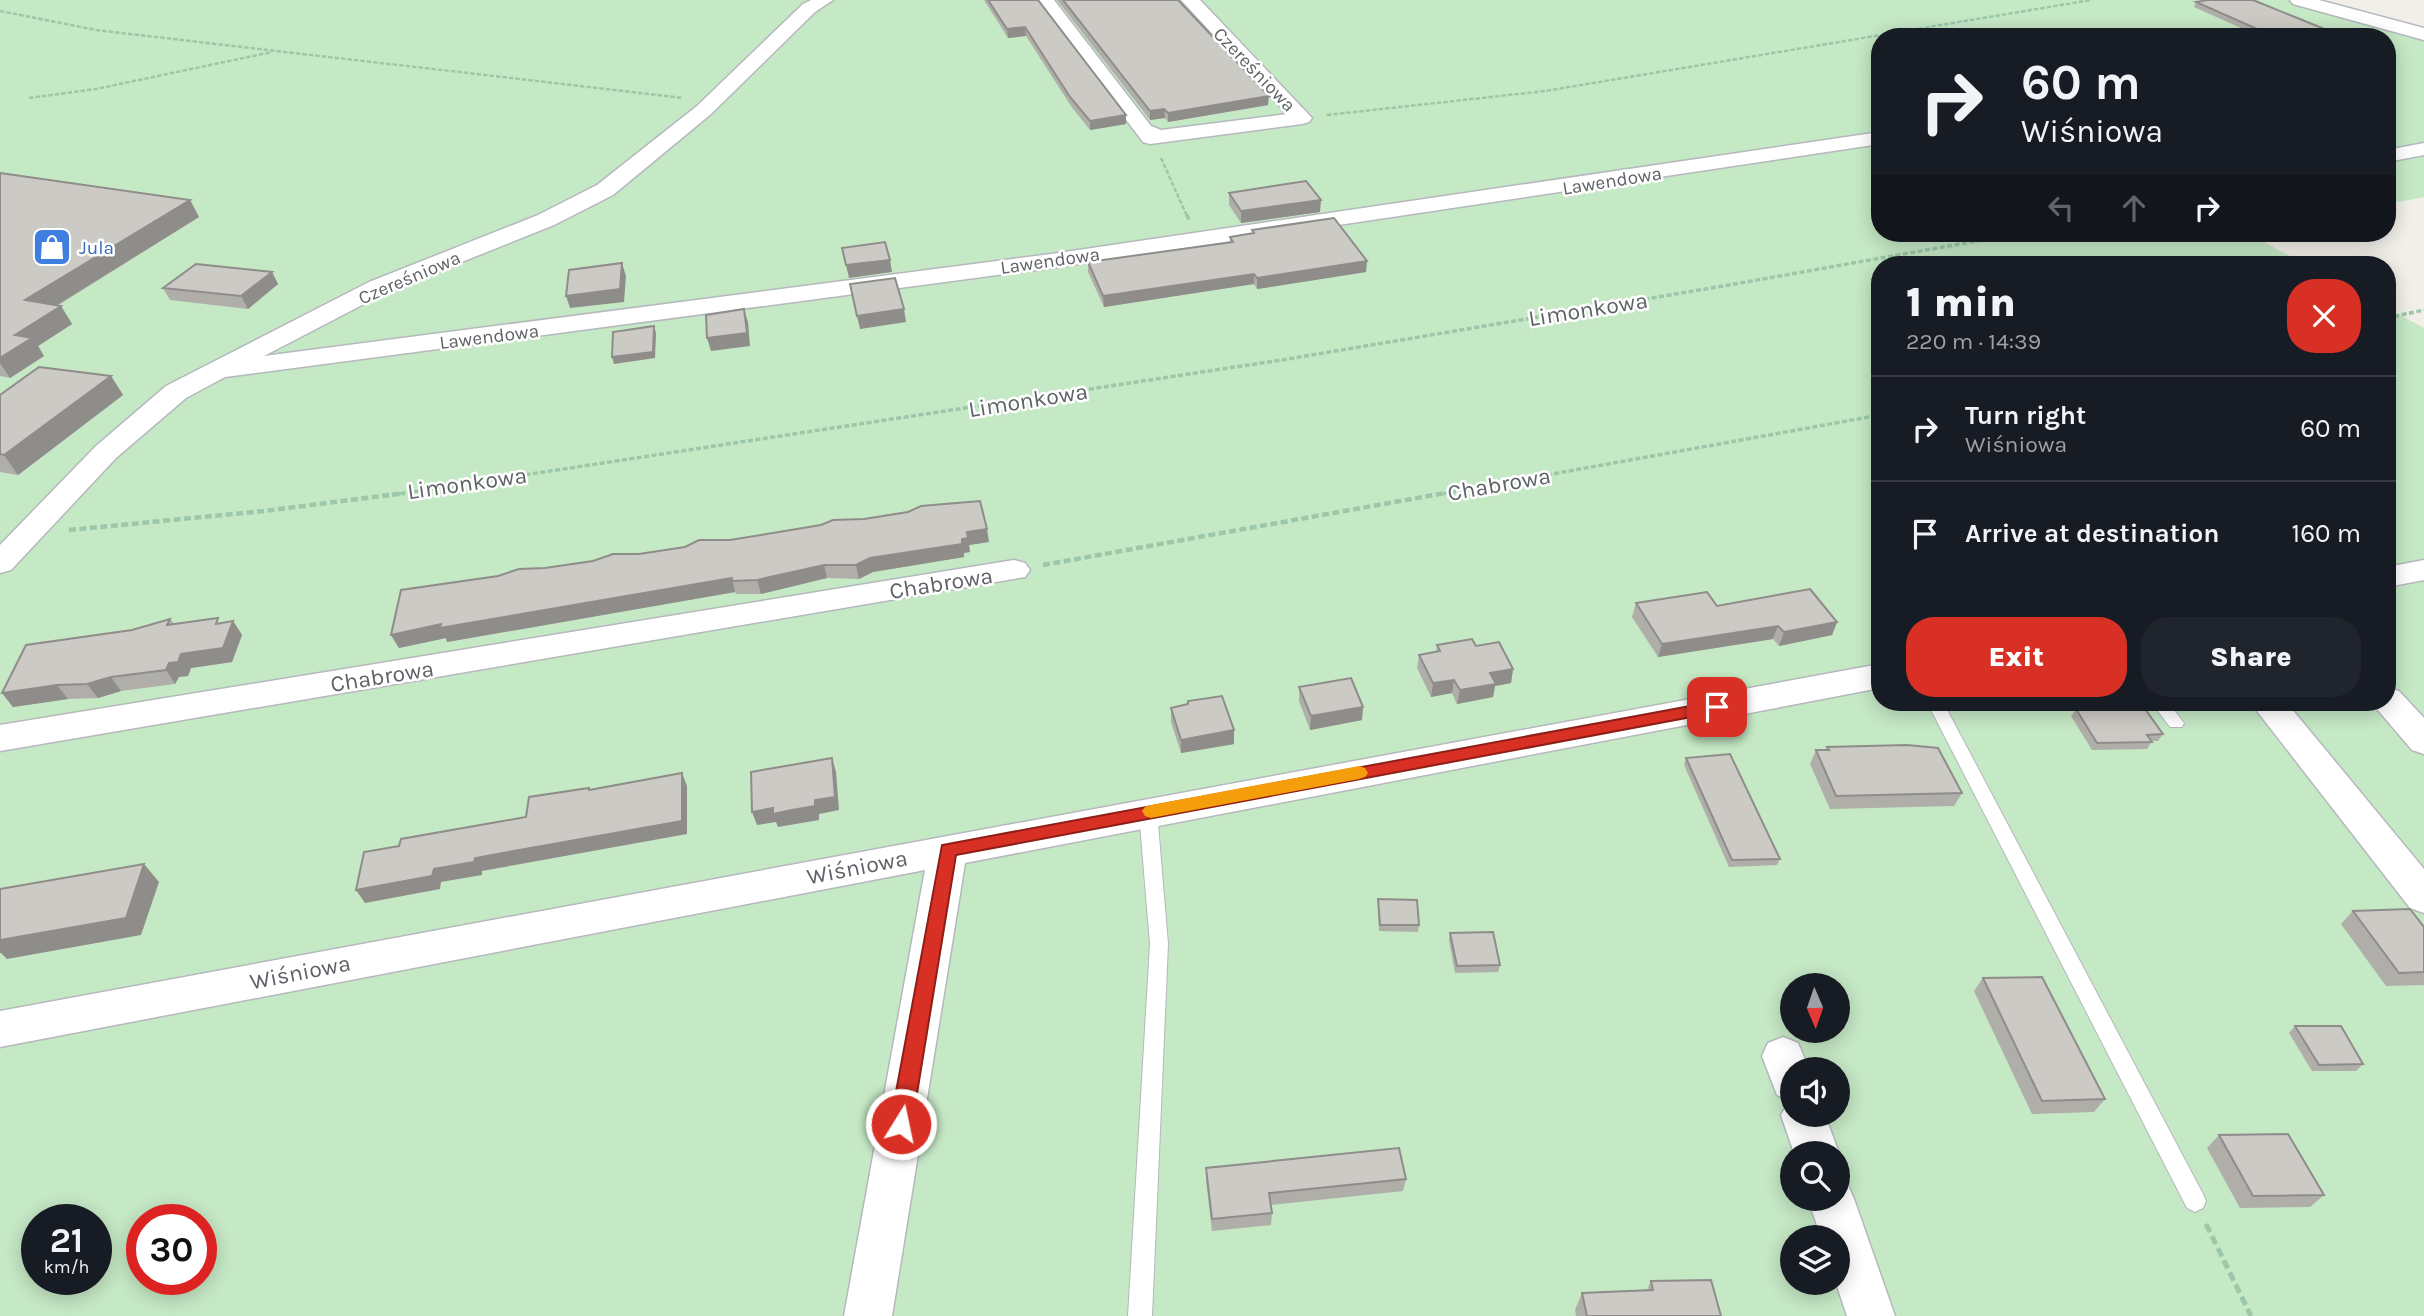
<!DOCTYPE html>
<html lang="en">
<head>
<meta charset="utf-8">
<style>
  body { margin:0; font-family:Karla,sans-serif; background:#20242c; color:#f1f3f6; height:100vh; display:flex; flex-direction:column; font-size:26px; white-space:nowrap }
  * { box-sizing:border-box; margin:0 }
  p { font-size:23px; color:#9ea1a6 }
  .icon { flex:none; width:38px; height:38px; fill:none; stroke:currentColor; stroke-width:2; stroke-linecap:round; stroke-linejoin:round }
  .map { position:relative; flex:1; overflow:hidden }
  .side { position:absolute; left:1871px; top:256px; width:525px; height:455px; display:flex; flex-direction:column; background:#171b24; border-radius:28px; box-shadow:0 4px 18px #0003 }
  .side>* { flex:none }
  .hud { position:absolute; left:1871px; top:28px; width:525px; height:214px; border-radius:28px; box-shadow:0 4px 18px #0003; background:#171b24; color:#f1f3f6; overflow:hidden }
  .needle { width:46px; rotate:178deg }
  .buttons { position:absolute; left:1780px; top:973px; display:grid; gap:14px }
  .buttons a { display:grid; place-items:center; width:70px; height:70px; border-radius:50%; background:#171b24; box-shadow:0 4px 18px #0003; font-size:35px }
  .speed { position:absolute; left:21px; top:1204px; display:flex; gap:14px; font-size:35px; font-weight:700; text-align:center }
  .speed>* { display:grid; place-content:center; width:91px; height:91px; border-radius:50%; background:#171b24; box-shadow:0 4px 18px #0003; line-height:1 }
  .speed small { font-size:18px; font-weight:400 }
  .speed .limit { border:10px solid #d22; background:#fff; color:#111 }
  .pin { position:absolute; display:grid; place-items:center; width:60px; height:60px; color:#fff; margin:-30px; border-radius:14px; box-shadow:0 4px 10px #0006 }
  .me { position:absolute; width:77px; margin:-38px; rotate:10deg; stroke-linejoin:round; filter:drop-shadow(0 0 5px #0008) }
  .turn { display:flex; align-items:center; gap:24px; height:147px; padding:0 35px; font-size:32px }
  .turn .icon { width:91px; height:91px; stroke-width:2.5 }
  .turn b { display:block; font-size:49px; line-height:60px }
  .lanes { display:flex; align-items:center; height:66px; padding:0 35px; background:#0003; justify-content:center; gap:35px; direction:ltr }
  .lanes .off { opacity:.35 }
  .round { display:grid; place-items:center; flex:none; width:74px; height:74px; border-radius:28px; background:#20242c }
  .headline { display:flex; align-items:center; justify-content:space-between; height:119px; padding:0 35px }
  h1 { font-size:42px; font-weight:800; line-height:52px }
  .action { display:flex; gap:14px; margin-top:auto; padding:14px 35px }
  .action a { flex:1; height:80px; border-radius:28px; background:#d93025; color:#fff; font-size:28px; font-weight:800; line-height:80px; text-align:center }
  .action a+a { background:#20242c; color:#f1f3f6 }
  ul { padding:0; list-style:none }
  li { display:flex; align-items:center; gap:21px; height:105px; padding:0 35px; border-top:2px solid #363941 }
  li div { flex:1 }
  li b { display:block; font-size:26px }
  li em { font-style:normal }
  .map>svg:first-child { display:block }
</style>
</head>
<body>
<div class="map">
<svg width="2424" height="1316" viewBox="0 0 2424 1316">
  <rect width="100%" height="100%" fill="#f1efe8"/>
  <path fill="#c5e8c5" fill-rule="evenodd" d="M0,0H2302L2424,34V197L2387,204V37H1880V233H2247L2305,264H1880V702H2387V308L2424,328V1316H0ZM1792,985H1838V1031H1792ZM1792,1069H1838V1115H1792ZM1792,1153H1838V1199H1792ZM37,1220H96V1279H37ZM142,1220H201V1279H142ZM1792,1237H1838V1283H1792Z"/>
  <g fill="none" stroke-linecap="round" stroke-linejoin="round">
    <g stroke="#b5b8bc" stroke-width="2">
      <g id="lane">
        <polygon points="1927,702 1943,702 2203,1194 2206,1201 2203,1208 2195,1212 2187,1208"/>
        <polygon points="2151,702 2168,702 2184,723 2182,727 2170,727"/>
        <polygon points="1148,805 1154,807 1157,812 1168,944 1152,1316 1128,1316 1150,944 1139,812 1142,807"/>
      </g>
    </g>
    <g stroke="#b5b8bc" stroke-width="3">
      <g id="street">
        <polygon points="811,0 833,0 815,12 711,114 613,195 554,225 387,292 264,356 1051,254 1880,132 1880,144 1051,268 225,377 186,398 116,458 11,570 0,573 0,545 96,446 166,386 369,282 538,215 597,185 697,106 803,4"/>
        <polygon points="1036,0 1054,0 1151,126 1161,130 1287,114 1181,0 1200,0 1312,118 1309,122 1302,124 1150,144 1143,142"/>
        <polygon points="2290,0 2319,0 2424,28 2424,40 2293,4"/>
        <polygon points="2424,143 2424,155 2387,162 2387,150"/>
        <polygon points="1014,560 1025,563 1030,570 1025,577 0,751 0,725"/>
        <polygon points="2424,560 2424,580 2387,587 2387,567"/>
        <polygon points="1880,664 1880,688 965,863 892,1316 844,1316 925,870 0,1047 0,1011"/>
        <polygon points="2387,688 2399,691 2424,718 2424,754 2412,750 2371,702 2387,702"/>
        <polygon points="2250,702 2286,702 2424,869 2424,913 2410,908"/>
        <polygon points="1783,1037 1798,1043 1809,1069 1792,1069 1792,1115 1825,1115 1839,1153 1838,1155 1794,1153 1781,1115 1790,1100 1777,1095 1762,1056 1768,1043"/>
        <polygon points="1838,1179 1847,1183 1854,1199 1895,1316 1847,1316 1836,1283 1838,1237 1821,1237 1808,1199 1838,1199"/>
      </g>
    </g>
    <g stroke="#9cc7a9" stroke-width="2.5" stroke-dasharray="4.5 2" stroke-linecap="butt">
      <polyline points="0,11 96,30 683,98"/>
      <polyline points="29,98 96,89 272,52"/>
      <polyline points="1327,115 1545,91 2091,0"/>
      <polyline points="1161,158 1187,216"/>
    </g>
    <g stroke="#9cc7a9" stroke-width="3.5" stroke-dasharray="5 2.5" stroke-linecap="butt">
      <polyline points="1187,215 1189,220"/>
      <polyline points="2387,318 2424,310"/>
      <polyline points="392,495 1288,359 1729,285 2022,233"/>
      <polyline points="1436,495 1880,415"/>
    </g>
    <g stroke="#9cc7a9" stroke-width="4.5" stroke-dasharray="7 3.5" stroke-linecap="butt">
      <polyline points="69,530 264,511 405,493"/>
      <polyline points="1043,565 1445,493"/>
    </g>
    <polyline stroke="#9cc7a9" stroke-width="5" stroke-dasharray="9 4.5" stroke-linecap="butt" points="2206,1224 2251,1316"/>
    <use href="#lane" fill="#fff" fill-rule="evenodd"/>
    <use href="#street" fill="#fff" fill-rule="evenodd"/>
  </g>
  <g fill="#afaea9">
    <polygon points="984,0 1038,0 1126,124 1090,130 1071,106 1026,36 1008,38"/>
    <polygon points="1057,0 1178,0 1268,105 1168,122 1165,118 1150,120"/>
    <polygon points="2196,2 2344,37 2261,37 2194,7"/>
    <polygon points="0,173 190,200 199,217 57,306 61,306 72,324 38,346 44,356 10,378 0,376"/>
    <polygon points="1229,193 1320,212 1241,223 1229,205"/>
    <polygon points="1252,230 1366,272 1257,289 1254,284 1104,307 1088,272 1088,262 1230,242 1230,237 1252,234"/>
    <polygon points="272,272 278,284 248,309 170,300 163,288"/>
    <polygon points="111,376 123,395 18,475 0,472 0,395"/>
    <polygon points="989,542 969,545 970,552 964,553 964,557 873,572 859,579 827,578 761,594 736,594 735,592 447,642 446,638 399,648 391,635 545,568"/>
    <polygon points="1636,603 1717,606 1837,622 1832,635 1779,646 1773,639 1658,657 1632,617"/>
    <polygon points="170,619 174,624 221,623 233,621 242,635 232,662 191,668 188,676 179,677 175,684 121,691 98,698 68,699 13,707 2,693 132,630"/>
    <polygon points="1437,645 1476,646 1513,669 1511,683 1495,686 1493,697 1457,704 1452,693 1431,697 1417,668 1419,655 1436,652"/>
    <polygon points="1299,687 1363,707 1362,720 1310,730 1299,701"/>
    <polygon points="1188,701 1234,744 1181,753 1171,722 1171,708 1188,704"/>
    <polygon points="2076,709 2163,734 2158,741 2152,741 2147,749 2092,750 2071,716"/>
    <polygon points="1827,747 1962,793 1954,806 1830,809 1810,764 1816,750 1826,750"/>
    <polygon points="1686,758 1780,859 1777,865 1729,867 1684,765"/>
    <polygon points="1378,899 1419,925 1418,932 1379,931 1378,906"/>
    <polygon points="2353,911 2424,927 2424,985 2386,986 2341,924"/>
    <polygon points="1450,933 1500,965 1498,972 1455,973 1449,940"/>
    <polygon points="1983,978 2105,1099 2094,1112 2032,1114 1974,991"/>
    <polygon points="2295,1026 2363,1064 2356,1071 2312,1071 2289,1033"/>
    <polygon points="2219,1135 2324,1195 2310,1207 2240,1208 2207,1148"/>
    <polygon points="1206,1168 1406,1179 1403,1191 1271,1205 1272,1213 1271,1225 1212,1231 1206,1180"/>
    <polygon points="1651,1281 1721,1316 1576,1316 1575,1310 1582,1293 1647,1290"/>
  </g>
  <g fill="#8f8d8a">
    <polygon points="1025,27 1026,36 1008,38 1007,29"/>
    <polygon points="1269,96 1268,105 1168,122 1168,113"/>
    <polygon points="1164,109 1165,118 1150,120 1150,111"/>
    <polygon points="1126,115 1126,124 1090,130 1090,121"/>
    <polygon points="190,200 199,217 36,318 25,300"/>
    <polygon points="1321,200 1320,212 1241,223 1241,211"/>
    <polygon points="890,260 892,272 849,278 846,265"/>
    <polygon points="1367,261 1366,272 1257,289 1257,278"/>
    <polygon points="622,263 626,276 624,302 570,308 566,296"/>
    <polygon points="272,272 278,284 248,309 241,296"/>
    <polygon points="1254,274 1254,284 1104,307 1103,296"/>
    <polygon points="61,306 72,324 38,346 44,356 10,378 0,363 0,358 15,335"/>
    <polygon points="744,309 748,322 750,346 711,351 707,338"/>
    <polygon points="904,309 906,322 860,329 857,316"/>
    <polygon points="654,326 656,333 655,358 614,364 612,357"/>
    <polygon points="111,376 123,395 18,475 4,455"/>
    <polygon points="987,529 989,542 969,545 970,552 964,553 964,557 873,572 859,579 856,565 870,558 962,539 967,532"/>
    <polygon points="824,565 827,578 761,594 757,580"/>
    <polygon points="732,578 735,592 447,642 446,638 399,648 391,635 441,624"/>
    <polygon points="233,621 242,635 232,662 191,668 188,676 179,677 175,684 166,670 169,663"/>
    <polygon points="1837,622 1832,635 1779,646 1784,632"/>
    <polygon points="1778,626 1773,639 1658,657 1662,644"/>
    <polygon points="1513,669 1511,683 1495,686 1493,697 1457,704 1460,690 1490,673"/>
    <polygon points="111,677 121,691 98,698 87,684"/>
    <polygon points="1454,680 1452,693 1431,697 1433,683"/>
    <polygon points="57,685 68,699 13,707 2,693"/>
    <polygon points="1363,707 1362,720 1310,730 1311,716"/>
    <polygon points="1234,730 1234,744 1181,753 1181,740"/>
    <polygon points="832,758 836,772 839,810 819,814 819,820 778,827 776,822 757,825 752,812"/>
    <polygon points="682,773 687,786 687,834 482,871 482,875 441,882 440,889 365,903 356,890 475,858"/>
    <polygon points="144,864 159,882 141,935 7,959 1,953 0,953 0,940"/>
  </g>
  <g fill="#cccac5" stroke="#8f8d8a" stroke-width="2">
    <polygon points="988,0 1038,0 1126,115 1090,121 1070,97 1025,27 1007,29"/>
    <polygon points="1063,0 1178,0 1269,96 1168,113 1164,109 1150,111"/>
    <polygon points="2208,0 2253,0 2344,37 2275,37 2196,2"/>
    <polygon points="0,173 190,200 25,300 61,306 15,335 32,338 0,358"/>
    <polygon points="1306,181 1321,200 1241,211 1229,193"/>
    <polygon points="1334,218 1367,261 1257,278 1254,274 1103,296 1088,262 1233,242 1230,237 1254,233 1252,230"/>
    <polygon points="885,242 890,260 846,265 842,248"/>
    <polygon points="622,263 620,289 566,296 569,270"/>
    <polygon points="196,264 272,272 241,296 163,288"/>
    <polygon points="895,278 904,309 857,316 850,284"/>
    <polygon points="744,309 747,333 707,338 706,315"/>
    <polygon points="654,326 653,352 612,357 613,332"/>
    <polygon points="39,367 111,376 4,455 0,454 0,395"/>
    <polygon points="980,501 987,529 967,532 968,538 962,539 962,544 870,558 856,565 824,565 757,580 732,581 732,578 440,628 441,624 391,635 401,590 498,576 519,569 545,568 593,561 613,554 639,554 685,547 699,540 730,540 821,525 833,520 864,519 908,512 921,506"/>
    <polygon points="1810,589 1837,622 1784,632 1778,626 1662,644 1636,603 1707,592 1717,606"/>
    <polygon points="218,618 216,624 233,621 223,648 181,654 178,662 169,663 166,670 111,677 87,684 57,685 2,693 26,645 132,630 170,619 167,625"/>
    <polygon points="1472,639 1476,646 1499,642 1513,669 1490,673 1496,684 1460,690 1454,680 1433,683 1419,655 1440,651 1437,645"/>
    <polygon points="1351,678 1363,707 1311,716 1299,687"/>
    <polygon points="1222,696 1234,730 1181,740 1171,708 1188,704 1188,701"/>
    <polygon points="2076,709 2145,709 2163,734 2147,735 2152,742 2097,743"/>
    <polygon points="1907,745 1938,748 1962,793 1836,796 1816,750 1829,750 1827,747"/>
    <polygon points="1730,754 1780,859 1732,860 1686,758"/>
    <polygon points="832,758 835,797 815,800 815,806 792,810 773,814 773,808 752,812 751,772"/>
    <polygon points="682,773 682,821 475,858 474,862 434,869 432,876 356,890 364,852 399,846 401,839 526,817 529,797 589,788 589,790"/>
    <polygon points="144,864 126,918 0,940 0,889"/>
    <polygon points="1378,899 1417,900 1419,925 1380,925"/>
    <polygon points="2410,909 2424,927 2424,972 2399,973 2353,911"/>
    <polygon points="1493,932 1500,965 1457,966 1450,933"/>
    <polygon points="2042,977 2105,1099 2042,1101 1983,978"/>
    <polygon points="2295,1026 2341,1026 2363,1064 2319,1065"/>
    <polygon points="2288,1134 2324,1195 2253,1196 2219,1135"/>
    <polygon points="1399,1148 1406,1179 1269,1193 1272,1213 1212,1219 1206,1168"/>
    <polygon points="1711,1280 1721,1316 1587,1316 1582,1293 1653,1290 1651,1281"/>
  </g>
  <polygon fill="#d93025" stroke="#8d1f18" stroke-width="2" points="1717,701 1723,702 1725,707 1723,711 956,855 912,1124 908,1131 901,1134 893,1131 890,1124 942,845"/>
  <polygon fill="#f59e0b" points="1359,766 1365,768 1368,773 1365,777 1359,779 1151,818 1145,816 1142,811 1145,807 1151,805"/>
  <defs>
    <g id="shop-square" transform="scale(2.0125)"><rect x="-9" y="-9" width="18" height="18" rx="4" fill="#3f7fe0" stroke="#fff"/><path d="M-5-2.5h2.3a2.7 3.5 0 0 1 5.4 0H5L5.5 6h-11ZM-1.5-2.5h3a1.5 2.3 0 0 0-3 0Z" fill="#fff"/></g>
  </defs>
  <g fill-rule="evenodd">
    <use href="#shop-square" x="52" y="247"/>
  </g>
  <g text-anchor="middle" stroke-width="5" stroke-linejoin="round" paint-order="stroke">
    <g font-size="19" fill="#5f6368" stroke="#fff">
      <text transform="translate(1255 69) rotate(46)" y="7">Czereśniowa</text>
      <text transform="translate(1612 180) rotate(-9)" y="7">Lawendowa</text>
      <text transform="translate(1050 260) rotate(-8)" y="7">Lawendowa</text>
      <text transform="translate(409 277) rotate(-23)" y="7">Czereśniowa</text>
      <text transform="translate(489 336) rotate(-7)" y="7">Lawendowa</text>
    </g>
    <g font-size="19" fill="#366cbe" stroke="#fff" text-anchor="start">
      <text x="79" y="254">Jula</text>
    </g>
    <g font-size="23" fill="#5f6368" stroke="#fff">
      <text transform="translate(1588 309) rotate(-9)" y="8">Limonkowa</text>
      <text transform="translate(1028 400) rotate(-9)" y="8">Limonkowa</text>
      <text transform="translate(467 483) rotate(-8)" y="8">Limonkowa</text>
      <text transform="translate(1499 484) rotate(-10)" y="8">Chabrowa</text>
      <text transform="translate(941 583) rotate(-9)" y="8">Chabrowa</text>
      <text transform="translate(382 676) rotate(-9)" y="8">Chabrowa</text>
      <text transform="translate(857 867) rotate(-11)" y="8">Wiśniowa</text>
      <text transform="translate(300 972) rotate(-11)" y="8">Wiśniowa</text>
    </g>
  </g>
</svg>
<div class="buttons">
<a><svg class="needle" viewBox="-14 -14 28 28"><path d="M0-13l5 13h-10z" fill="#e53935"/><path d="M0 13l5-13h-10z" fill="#9ea1a6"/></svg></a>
<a><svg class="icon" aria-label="sound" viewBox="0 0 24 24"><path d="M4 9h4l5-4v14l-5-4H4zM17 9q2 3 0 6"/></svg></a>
<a><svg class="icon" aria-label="search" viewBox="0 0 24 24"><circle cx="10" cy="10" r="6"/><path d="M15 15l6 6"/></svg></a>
<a><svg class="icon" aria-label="layers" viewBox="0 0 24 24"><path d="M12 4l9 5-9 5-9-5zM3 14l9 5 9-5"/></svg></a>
</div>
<div class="speed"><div>21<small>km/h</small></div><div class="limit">30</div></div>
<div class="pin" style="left:1717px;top:707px;background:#d93025"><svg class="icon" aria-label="arrive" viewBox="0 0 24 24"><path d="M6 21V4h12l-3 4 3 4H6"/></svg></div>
<svg class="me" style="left:901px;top:1124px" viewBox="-20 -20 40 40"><circle r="17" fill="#d93025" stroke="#fff" stroke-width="3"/><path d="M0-11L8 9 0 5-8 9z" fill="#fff"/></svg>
<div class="hud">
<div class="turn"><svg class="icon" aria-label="right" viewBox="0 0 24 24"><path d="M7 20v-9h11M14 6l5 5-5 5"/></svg><div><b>60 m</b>Wiśniowa</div></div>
<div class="lanes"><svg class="icon off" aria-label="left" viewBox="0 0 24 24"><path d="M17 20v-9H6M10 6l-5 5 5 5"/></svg><svg class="icon off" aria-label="ahead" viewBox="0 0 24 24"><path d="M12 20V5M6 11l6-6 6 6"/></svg><svg class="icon" aria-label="right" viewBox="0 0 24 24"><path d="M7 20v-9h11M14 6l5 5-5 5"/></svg></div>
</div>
<section class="side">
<div class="headline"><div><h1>1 min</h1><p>220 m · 14:39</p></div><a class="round" style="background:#d93025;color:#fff"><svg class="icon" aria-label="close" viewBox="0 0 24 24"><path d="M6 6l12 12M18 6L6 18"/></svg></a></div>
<ul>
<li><svg class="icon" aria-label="right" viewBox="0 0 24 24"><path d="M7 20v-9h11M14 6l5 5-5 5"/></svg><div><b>Turn right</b><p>Wiśniowa</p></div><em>60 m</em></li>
<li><svg class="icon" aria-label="arrive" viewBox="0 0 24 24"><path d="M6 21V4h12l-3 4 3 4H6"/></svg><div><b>Arrive at destination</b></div><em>160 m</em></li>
</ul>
<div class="action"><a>Exit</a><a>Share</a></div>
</section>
</div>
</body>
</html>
